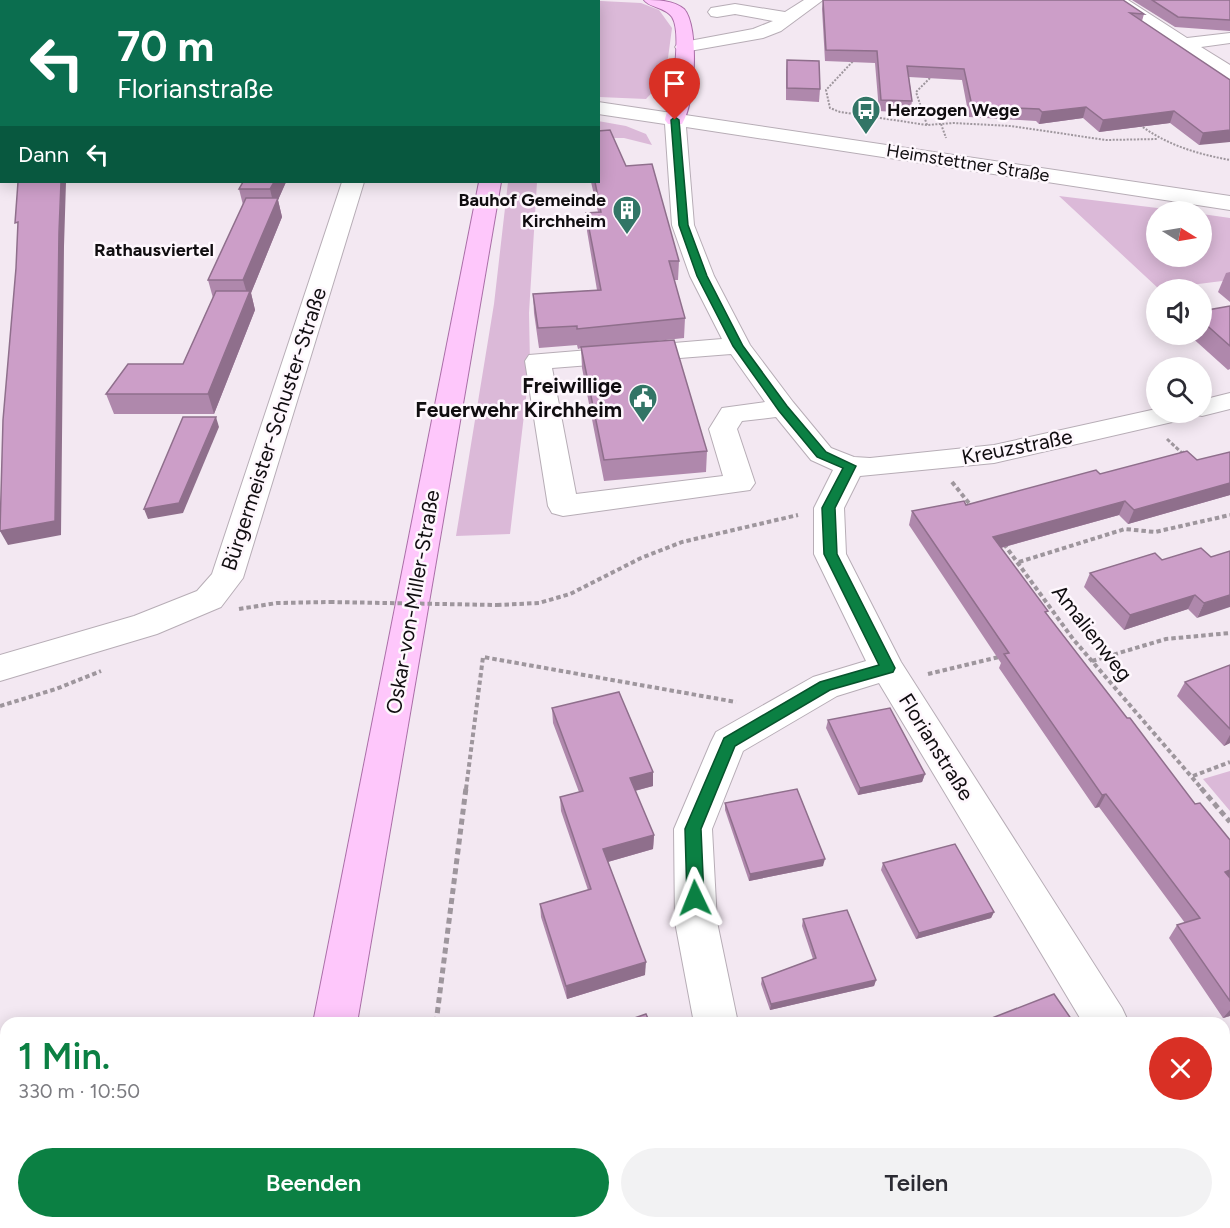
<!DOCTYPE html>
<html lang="de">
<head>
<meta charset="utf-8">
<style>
  body { margin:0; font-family:Figtree,sans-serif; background:#f2f2f3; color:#2b2b33; height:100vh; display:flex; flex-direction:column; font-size:22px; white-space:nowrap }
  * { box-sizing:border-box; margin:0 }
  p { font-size:20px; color:#7c7c81 }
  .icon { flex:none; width:33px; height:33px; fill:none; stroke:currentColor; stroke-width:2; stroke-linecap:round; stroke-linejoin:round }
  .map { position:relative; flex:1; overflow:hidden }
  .sheet { position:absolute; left:0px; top:1017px; width:1230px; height:212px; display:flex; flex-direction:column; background:#fff; border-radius:18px 18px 0 0; box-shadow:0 3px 15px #0003 }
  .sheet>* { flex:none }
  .hud { position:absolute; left:0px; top:0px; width:600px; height:183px; box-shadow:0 3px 15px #0003; background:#0b6e4f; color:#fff; overflow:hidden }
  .needle { width:39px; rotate:101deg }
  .controls { position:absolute; left:1146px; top:201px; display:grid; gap:12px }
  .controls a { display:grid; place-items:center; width:66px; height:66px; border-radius:50%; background:#fff; box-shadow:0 3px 15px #0003; font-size:30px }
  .pin { position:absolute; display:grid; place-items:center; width:51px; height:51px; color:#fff; margin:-62px -26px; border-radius:50% 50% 50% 0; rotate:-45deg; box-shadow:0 0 6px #0007 }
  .pin .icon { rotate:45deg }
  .me { position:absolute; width:66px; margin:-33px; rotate:358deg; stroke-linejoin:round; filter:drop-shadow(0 0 4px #0008) }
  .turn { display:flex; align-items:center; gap:21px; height:126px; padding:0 18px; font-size:27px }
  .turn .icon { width:78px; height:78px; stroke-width:2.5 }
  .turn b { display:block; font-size:42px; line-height:51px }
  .then { display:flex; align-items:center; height:57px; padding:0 18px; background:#0003; gap:12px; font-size:22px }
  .round { display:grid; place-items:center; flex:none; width:63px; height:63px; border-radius:32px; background:#f2f2f3 }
  .head { display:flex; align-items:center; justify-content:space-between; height:102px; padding:0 18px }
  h1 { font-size:36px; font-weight:600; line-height:45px; color:#0b8043 }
  .cta { display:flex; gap:12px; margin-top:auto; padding:12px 18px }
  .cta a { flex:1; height:69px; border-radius:36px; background:#0b8043; color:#fff; font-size:24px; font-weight:600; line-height:69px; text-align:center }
  .cta a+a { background:#f2f2f3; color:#2b2b33 }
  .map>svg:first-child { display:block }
</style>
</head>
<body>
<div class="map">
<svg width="1230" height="1228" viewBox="0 0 1230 1228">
  <rect width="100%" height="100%" fill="#f3e8f2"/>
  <g fill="#dbb9d8">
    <polygon points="0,0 179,0 2,2 0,90"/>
    <polygon points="581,0 641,3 659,10 672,28 668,58 660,84 646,99 599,97 598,2 575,1"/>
    <polygon points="598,121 626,126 646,134 652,145 624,138 599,138"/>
    <polygon points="508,182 537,182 529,313 530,364 510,534 456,536 494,304"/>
    <polygon points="1059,196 1182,211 1156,212 1156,256 1202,256 1202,214 1230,218 1230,280 1159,289"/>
    <polygon points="1230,771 1230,811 1203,779"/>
  </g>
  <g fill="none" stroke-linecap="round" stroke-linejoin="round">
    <g stroke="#b7adb6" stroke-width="2">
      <g id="minor">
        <polygon points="398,0 414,0 397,2"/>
        <polygon points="804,0 823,0 781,31 763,38 684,52 678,51 675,47 678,43 684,42 753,29 773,21 735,14 717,17 711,16 708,12 711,8 735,4 785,12"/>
        <polygon points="1108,0 1128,0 1187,38 1230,33 1230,43 1201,47 1230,65 1230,79 1223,77"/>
        <path d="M598,102L1230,196V210L686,127L694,225L714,276L750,345L793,402L831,448L854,457L870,458L994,445L1156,409V412H1202V400L1230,393V409L1202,416L1193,414L1191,418L1181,420L994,463L860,476L844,508L846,554L901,662L1122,1008L1129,1023H1083L879,683L837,696L743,751L712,829L717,922L738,1023H694L675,922L674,829L711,742L716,732L813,677L866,661L814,554V508L833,470L811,460L776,417L742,421L737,429L755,483L750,490L563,516L552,513L548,506L525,361L529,355L722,339L690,276L672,225L665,124L598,114ZM731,354L765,402L722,408L709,429L723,476L576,494L552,368Z"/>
        <rect x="0" y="106" width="2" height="12"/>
        <polygon points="342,182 364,182 243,578 221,607 157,634 0,681 0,655 134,616 197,591 212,574"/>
        <polygon points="1224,1186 1230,1188 1230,1228 1207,1228 1205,1222 1224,1222"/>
        <polygon points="734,1222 783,1222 784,1228 734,1228"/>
      </g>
    </g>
    <g stroke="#aa6ea7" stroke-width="2">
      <g id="major">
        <rect x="513" y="0" width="16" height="2"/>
        <polygon points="550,0 572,0 549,2"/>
        <path d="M644,0C658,0 673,0 684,9C700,27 695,105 682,124H668L665,120C671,100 683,34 672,17C665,7 650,8 644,0Z"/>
        <polygon points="479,182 501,182 357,1023 313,1023"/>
        <polygon points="272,1222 321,1222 321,1228 271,1228"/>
      </g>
    </g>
    <g stroke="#9e969d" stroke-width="2" stroke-dasharray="2 1.5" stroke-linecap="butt">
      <polyline points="143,2 146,0"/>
      <polyline points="855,59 826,90 830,108 840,112 927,125 953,123 1011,126 1106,140 1158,139"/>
      <polyline points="941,124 946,138"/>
      <polyline points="927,125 916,92 933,75"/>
      <path d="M1140,125C1167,145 1197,154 1230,160"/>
    </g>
    <polyline stroke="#9e969d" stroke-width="3" stroke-dasharray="4 2" stroke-linecap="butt" points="1167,439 1183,454"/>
    <g stroke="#9e969d" stroke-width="4" stroke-dasharray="4.5 3" stroke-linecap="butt">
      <polyline points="1182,452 1186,456"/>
      <polyline points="952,482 972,507"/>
      <polyline points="1004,544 1073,639 1202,789"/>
      <polyline points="1019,562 1125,529 1155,532 1230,515"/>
      <polyline points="497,605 539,603 570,594 641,558 682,542 798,515"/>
      <polyline points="239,609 277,603 330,602"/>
      <polyline points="1092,661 1166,639 1230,633"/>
      <polyline points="928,674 999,657"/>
      <polyline points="0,706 56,689 101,671"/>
      <polyline points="1193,776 1230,762"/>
      <polyline points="466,789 483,657 736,702"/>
    </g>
    <g stroke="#9e969d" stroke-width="5" stroke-dasharray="6 4" stroke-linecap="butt">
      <polyline points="1201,788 1230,822"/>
      <polyline points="436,1023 466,788"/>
      <polyline points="410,1228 411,1222"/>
    </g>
    <use href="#minor" fill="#fff" fill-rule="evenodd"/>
    <use href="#major" fill="#fec7fb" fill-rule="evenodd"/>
    <polyline stroke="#9e969d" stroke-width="4" stroke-dasharray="4.5 3" stroke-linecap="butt" points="330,602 497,605"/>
  </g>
  <g fill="#af88ac">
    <polygon points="823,0 1144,14 1142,21 1230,80 1199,145 1170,123 1099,132 1083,118 1039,124 1036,121 969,117 962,80 909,77 912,101 910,113 879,111 875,63 825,61 822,9"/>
    <polygon points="1132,0 1230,0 1230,31 1175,27"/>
    <polygon points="787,60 820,89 819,102 786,100 786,72"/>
    <polygon points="626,166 679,261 678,280 674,280 685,318 684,338 629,344 707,451 706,472 604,481 582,368 581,348 578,349 577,345 539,348 534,313 533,294 597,290 587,231 586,213 598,212 591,182 598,182"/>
    <polygon points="243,182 286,182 278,200 282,217 251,293 255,310 214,414 114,414 106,394 183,364 213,298 208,280 243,205 239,189"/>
    <polygon points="1230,272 1230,302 1218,292 1226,273"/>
    <polygon points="1230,306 1230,369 1228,370 1188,334 1202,334 1202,311"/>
    <polygon points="1230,452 1230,495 1128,524 1119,515 1001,548 1047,614 1127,718 1195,804 1230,840 1230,1016 1223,1018 1169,938 1177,925 1185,923 1099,807 1095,808 999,668 1001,663 909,525 912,511 966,505 1100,474 1197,460"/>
    <polygon points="1230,551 1197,618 1188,609 1124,630 1084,587 1090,573 1162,560 1211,557"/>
    <polygon points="1230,665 1230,743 1224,746 1177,696 1185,682"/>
    <polygon points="552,708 653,772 653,786 635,791 654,835 653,849 608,862 645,975 567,999 541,917 540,904 588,890 561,811 560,797 579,792 553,723"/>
    <polygon points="828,720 925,774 922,782 858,795 826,728"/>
    <polygon points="725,803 823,866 749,881 725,810"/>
    <polygon points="883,863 994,912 991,918 916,939 881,870"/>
    <polygon points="803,919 876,980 874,986 770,1010 761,984 762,978 813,959 802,926"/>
    <polygon points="1030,1222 1147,1222 1150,1228 1031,1228 1029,1224"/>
  </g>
  <g fill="#8f6f8c">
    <polygon points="1086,107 1083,118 1039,124 1042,112"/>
    <polygon points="1174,111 1170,123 1099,132 1103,120"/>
    <polygon points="1230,130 1230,142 1199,145 1203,133"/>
    <polygon points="61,182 66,182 64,246 61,535 8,545 0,531 59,232"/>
    <polygon points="274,182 286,182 278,200 282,217 251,293 255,310 214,414 208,394 248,297 243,280 274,206 270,189"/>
    <polygon points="216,417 219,427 183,513 148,519 144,509"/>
    <polygon points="1230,483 1230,495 1128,524 1134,510"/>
    <polygon points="1125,501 1119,515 989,551 993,537"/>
    <polygon points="1195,595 1188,609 1124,630 1130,615"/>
    <polygon points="1230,595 1230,607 1197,618 1204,603"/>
    <polygon points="1230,735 1230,743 1224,746"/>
    <polygon points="653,772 653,786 630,792 630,778"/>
    <polygon points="925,774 922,782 858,795 860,788"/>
    <polygon points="1106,794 1099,807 1095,808 1102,795"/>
    <polygon points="654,835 653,849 604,863 603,849"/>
    <polygon points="825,859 823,866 749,881 750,874"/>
    <polygon points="1230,870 1230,880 1225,872"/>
    <polygon points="994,912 991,918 916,939 919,933"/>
    <polygon points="646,962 645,975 567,999 566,986"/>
    <polygon points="876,980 874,986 770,1010 771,1004"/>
    <polygon points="1230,1010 1230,1016 1223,1018"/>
  </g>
  <g fill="#cc9ec8" stroke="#8f6f8c" stroke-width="1.5">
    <polygon points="168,0 234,0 235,2 168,2"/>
    <polygon points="823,0 1123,0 1144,14 1130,13 1230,80 1230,130 1203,133 1174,111 1103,120 1086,107 1042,112 1039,109 972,106 964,69 907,66 912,101 881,100 877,51 826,50"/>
    <polygon points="1152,0 1230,0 1230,20 1178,17"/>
    <polygon points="787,60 819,61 820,89 787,88"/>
    <polygon points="610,130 626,166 652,164 679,261 669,261 685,318 577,329 577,326 538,328 533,294 601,290 586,213 601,212 595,182 598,182 598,131"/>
    <polygon points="18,182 61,182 59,232 55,521 0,531 3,420 16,268 18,222 15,223"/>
    <polygon points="243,182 274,182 270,189 239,189"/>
    <polygon points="246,198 278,198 243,280 208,280"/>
    <polygon points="216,291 250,291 208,394 106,394 128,364 183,364"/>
    <polygon points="1230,306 1230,346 1202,321 1202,311"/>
    <polygon points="674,340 707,451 604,460 581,347"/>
    <polygon points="183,417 216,417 179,503 144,509"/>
    <polygon points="1187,451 1197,460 1230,452 1230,483 1134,510 1125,501 993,537 1048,611 1045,612 1127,718 1130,718 1195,804 1200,803 1230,840 1230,870 1225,872 1230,878 1230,1001 1177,925 1200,918 1106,794 1102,795 1004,654 1009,653 912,511 964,501 966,505 1096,470 1100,474"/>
    <polygon points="1201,548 1211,557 1230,551 1230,595 1204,603 1195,595 1130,615 1090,573 1155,553 1162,560"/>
    <polygon points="1230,665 1230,729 1185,682"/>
    <polygon points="619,692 653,772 630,778 654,835 603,849 646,962 566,986 540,904 591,889 560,797 583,791 552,708"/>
    <polygon points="890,708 925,774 860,788 828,720"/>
    <polygon points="797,789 825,859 750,874 725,803"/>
    <polygon points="955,844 994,912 919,933 883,863"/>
    <polygon points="847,910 876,980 771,1004 762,978 816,958 803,919"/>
    <polygon points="1054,994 1074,1023 979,1023"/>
    <polygon points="646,1014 650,1023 620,1023"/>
    <polygon points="675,1222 706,1222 708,1228 659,1228"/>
    <polygon points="1041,1222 1147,1222 1150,1228 1044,1228"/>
  </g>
  <polygon fill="#0b8043" stroke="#07532c" stroke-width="1.5" points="675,117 679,120 688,225 707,276 743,346 787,406 826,452 856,466 835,508 837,554 895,668 893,672 830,690 735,746 701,829 704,898 701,904 695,906 689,904 687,898 685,829 724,738 820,682 879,665 824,554 822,508 843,468 817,457 779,411 733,346 697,276 679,225 671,120"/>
  <defs>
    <g id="bus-pin" transform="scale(1.5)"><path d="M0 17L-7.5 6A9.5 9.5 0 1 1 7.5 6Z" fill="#327566" stroke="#fef7fd"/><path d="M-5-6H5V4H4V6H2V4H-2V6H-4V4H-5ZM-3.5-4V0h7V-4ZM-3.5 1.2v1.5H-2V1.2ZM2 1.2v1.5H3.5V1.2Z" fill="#fff"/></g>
    <g id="building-pin" transform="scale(1.5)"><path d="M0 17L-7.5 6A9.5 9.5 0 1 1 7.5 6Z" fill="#327566" stroke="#fef7fd"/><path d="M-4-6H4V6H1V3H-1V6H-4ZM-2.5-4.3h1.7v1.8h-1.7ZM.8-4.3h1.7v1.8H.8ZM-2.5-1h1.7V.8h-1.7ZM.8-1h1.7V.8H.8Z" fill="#fff"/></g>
    <g id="civic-pin" transform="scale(1.5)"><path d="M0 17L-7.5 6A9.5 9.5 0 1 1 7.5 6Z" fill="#327566" stroke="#fef7fd"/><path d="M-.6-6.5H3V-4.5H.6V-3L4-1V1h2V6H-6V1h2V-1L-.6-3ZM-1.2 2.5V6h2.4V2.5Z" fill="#fff"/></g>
  </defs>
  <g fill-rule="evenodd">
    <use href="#bus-pin" x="866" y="110"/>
    <use href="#building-pin" x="627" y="210"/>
    <use href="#civic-pin" x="643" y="398"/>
  </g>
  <g text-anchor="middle" stroke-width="5" stroke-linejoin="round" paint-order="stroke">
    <g font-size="18" font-weight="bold" fill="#100d10" stroke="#fef7fd" text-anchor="start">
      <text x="887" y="116">Herzogen Wege</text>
      <text x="606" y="206" text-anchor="end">Bauhof Gemeinde<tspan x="606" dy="21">Kirchheim</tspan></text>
    </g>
    <g font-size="18" fill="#100d10" stroke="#fef7fd">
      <text transform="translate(968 163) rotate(9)" y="6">Heimstettner Straße</text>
    </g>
    <g font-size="18" font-weight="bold" fill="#100d10" stroke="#fef7fd">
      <text x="154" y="256">Rathausviertel</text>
    </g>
    <g font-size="21" font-weight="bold" fill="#100d10" stroke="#fef7fd" text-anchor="end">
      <text x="622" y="393">Freiwillige<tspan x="622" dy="24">Feuerwehr Kirchheim</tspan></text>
    </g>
    <g font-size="21" fill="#100d10" stroke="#fef7fd">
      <text transform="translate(274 429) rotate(-72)" y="7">Bürgermeister-Schuster-Straße</text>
      <text transform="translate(1017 447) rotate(-11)" y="7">Kreuzstraße</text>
      <text transform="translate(413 602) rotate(-80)" y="7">Oskar-von-Miller-Straße</text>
      <text transform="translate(1092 633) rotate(52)" y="7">Amalienweg</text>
      <text transform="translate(936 747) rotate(58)" y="7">Florianstraße</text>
    </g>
  </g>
</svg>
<div class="controls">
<a><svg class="needle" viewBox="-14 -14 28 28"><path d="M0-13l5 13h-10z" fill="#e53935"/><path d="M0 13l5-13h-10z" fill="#7c7c81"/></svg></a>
<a><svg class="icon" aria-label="sound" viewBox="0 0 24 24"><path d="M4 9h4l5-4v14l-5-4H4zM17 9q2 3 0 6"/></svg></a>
<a><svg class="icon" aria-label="search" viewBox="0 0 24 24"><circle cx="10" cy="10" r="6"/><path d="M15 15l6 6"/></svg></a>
</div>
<div class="pin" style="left:675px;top:120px;background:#d93025"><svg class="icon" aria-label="arrive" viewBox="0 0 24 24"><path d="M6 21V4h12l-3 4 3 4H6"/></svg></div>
<svg class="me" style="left:695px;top:898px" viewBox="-20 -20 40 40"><path d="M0-17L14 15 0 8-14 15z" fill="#0b8043" stroke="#fff" stroke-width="4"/></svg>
<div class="hud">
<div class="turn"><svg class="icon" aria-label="left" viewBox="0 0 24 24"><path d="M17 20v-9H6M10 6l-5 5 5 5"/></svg><div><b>70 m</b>Florianstraße</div></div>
<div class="then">Dann<svg class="icon" aria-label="left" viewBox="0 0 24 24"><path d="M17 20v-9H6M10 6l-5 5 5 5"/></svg></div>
</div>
<section class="sheet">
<div class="head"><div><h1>1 Min.</h1><p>330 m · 10:50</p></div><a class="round" style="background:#d93025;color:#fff"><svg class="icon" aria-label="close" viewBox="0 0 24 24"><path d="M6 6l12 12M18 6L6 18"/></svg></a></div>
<div class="cta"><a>Beenden</a><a>Teilen</a></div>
</section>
</div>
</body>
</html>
